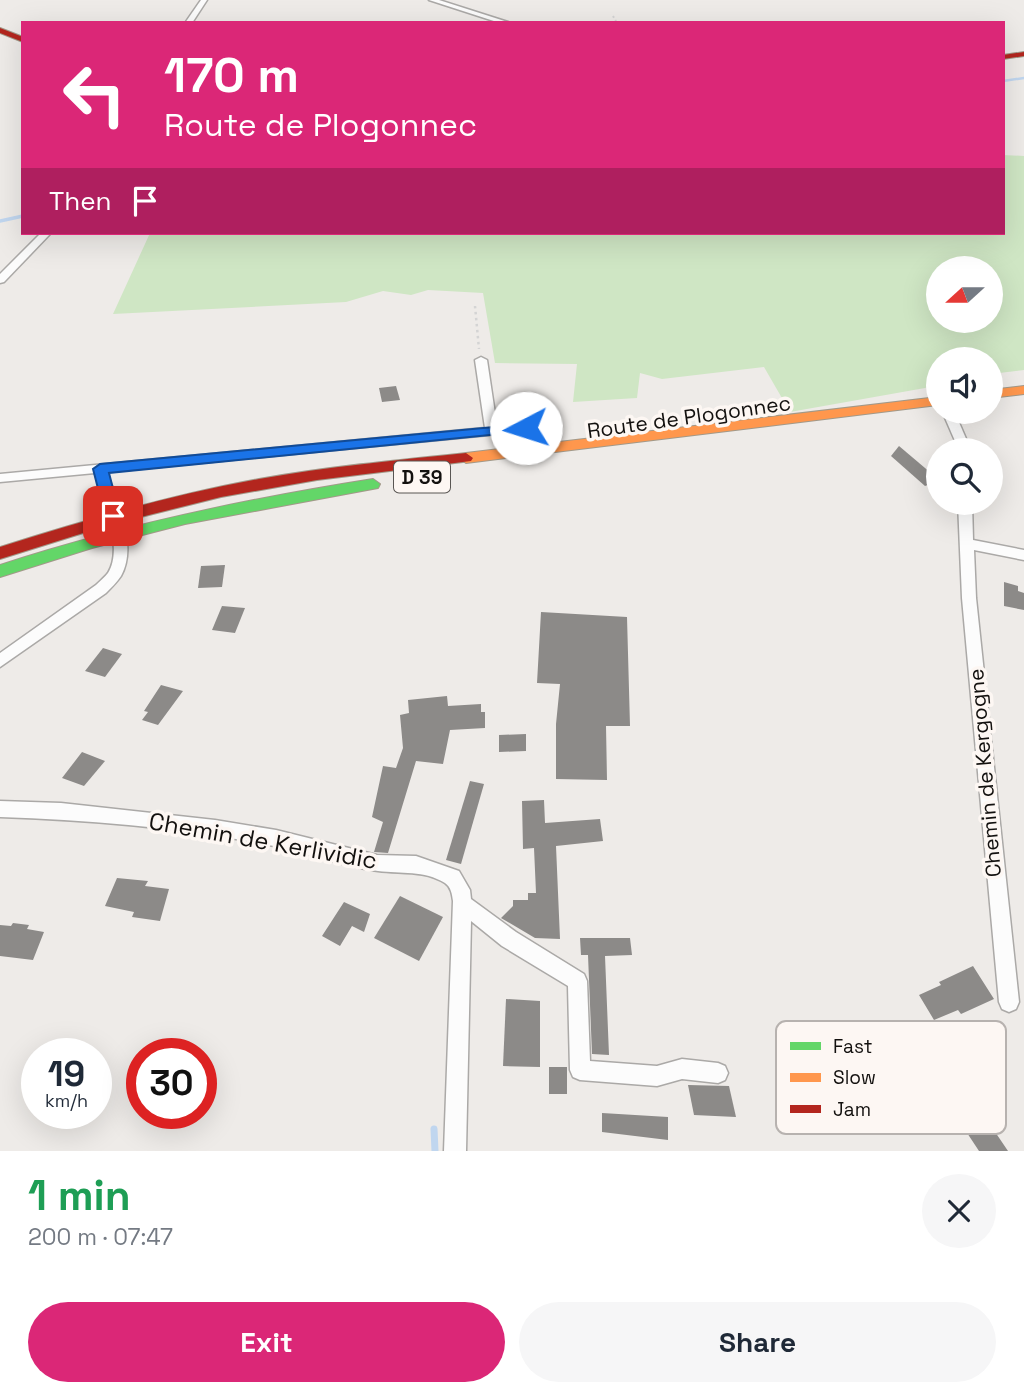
<!DOCTYPE html>
<html lang="en">
<head>
<meta charset="utf-8">
<style>
  body { margin:0; font-family:"Space Grotesk",sans-serif; background:#f6f6f7; color:#1f2937; height:100vh; display:flex; flex-direction:column; font-size:26px; white-space:nowrap }
  * { box-sizing:border-box; margin:0 }
  p { font-size:23px; color:#747a83 }
  .icon { flex:none; width:38px; height:38px; fill:none; stroke:currentColor; stroke-width:2; stroke-linecap:round; stroke-linejoin:round }
  .map { position:relative; height:1151px; overflow:hidden }
  .sheet { display:flex; flex-direction:column; background:#fff; flex:1 }
  .sheet>* { flex:none }
  .guide { position:absolute; left:21px; top:21px; width:984px; height:214px; border-radius:0px; box-shadow:0 7px 28px #0002; background:#db2777; color:#fff; overflow:hidden }
  .needle { width:46px; rotate:249deg }
  .buttons { position:absolute; left:926px; top:256px; display:grid; gap:14px }
  .buttons a { display:grid; place-items:center; width:77px; height:77px; border-radius:50%; background:#fff; box-shadow:0 7px 28px #0002; font-size:35px }
  .speed { position:absolute; left:21px; top:1038px; display:flex; gap:14px; font-size:35px; font-weight:700; text-align:center }
  .speed>* { display:grid; place-content:center; width:91px; height:91px; border-radius:50%; background:#fff; box-shadow:0 7px 28px #0002; line-height:1 }
  .speed small { font-size:18px; font-weight:400 }
  .speed .limit { border:10px solid #d22; background:#fff; color:#111 }
  .pin { position:absolute; display:grid; place-items:center; width:60px; height:60px; color:#fff; margin:-30px; border-radius:14px; box-shadow:0 4px 10px #0006 }
  .me { position:absolute; width:77px; margin:-38px; rotate:265deg; stroke-linejoin:round; filter:drop-shadow(0 0 5px #0008) }
  .turn { display:flex; align-items:center; gap:24px; height:147px; padding:0 28px; font-size:32px }
  .turn .icon { width:91px; height:91px; stroke-width:2.5 }
  .turn b { display:block; font-size:49px; line-height:60px }
  .then { display:flex; align-items:center; height:66px; padding:0 28px; background:#0003; gap:14px; font-size:26px }
  .round { display:grid; place-items:center; flex:none; width:74px; height:74px; border-radius:37px; background:#f6f6f7 }
  .headline { display:flex; align-items:center; justify-content:space-between; height:119px; padding:0 28px }
  h1 { font-size:42px; font-weight:700; line-height:52px; color:#1e9e55 }
  .button { display:flex; gap:14px; margin-top:auto; padding:14px 28px }
  .button a { flex:1; height:80px; border-radius:42px; background:#db2777; color:#fff; font-size:28px; font-weight:700; line-height:80px; text-align:center }
  .button a+a { background:#f6f6f7; color:#1f2937 }
  .map>svg:first-child { display:block }
</style>
</head>
<body>
<div class="map">
<svg width="1024" height="1151" viewBox="0 0 1024 1151">
  <rect width="100%" height="100%" fill="#eeebe8"/>
  <path fill="#cfe6c4" fill-rule="evenodd" d="M1003,155L1024,156V370L991,374L990,359H938V383L925,388L790,412L764,367L662,379L640,373L637,398L573,402L577,364L495,363L483,293L428,290L411,295L383,291L346,302L113,314L150,233H1003ZM938,268H990V320H938Z"/>
  <g fill="none" stroke-linecap="round" stroke-linejoin="round">
    <polyline stroke="#c0d6ef" stroke-width="2.5" points="1003,81 1024,78"/>
    <polyline stroke="#c0d6ef" stroke-width="3.5" points="0,221 23,216"/>
    <polyline stroke="#c0d6ef" stroke-width="7" points="434,1129 435,1151"/>
  </g>
  <g fill="#8c8a88">
    <polygon points="396,386 400,400 382,402 379,388"/>
    <polygon points="899,446 938,479 938,481 925,486 891,456"/>
    <polygon points="225,565 222,587 198,588 201,566"/>
    <polygon points="1004,582 1018,586 1018,591 1024,593 1024,610 1004,606"/>
    <polygon points="222,606 245,608 235,633 212,630"/>
    <polygon points="541,612 627,617 630,726 606,726 607,780 556,779 556,724 560,684 537,683"/>
    <polygon points="103,648 122,654 105,677 85,671"/>
    <polygon points="161,685 183,691 158,725 142,720 148,712 144,711"/>
    <polygon points="447,696 448,706 481,704 481,712 485,712 485,728 450,730 443,764 416,761 388,853 374,852 383,822 372,817 383,766 396,768 403,748 400,715 409,713 408,700"/>
    <polygon points="526,734 526,751 499,752 499,735"/>
    <polygon points="82,752 105,761 84,786 62,778"/>
    <polygon points="470,781 484,784 461,864 446,860"/>
    <polygon points="544,800 545,823 600,819 603,841 556,846 560,939 535,938 501,918 513,906 513,900 528,900 528,893 536,893 534,848 523,849 522,801"/>
    <polygon points="117,878 148,881 145,886 169,889 160,921 132,917 134,912 105,906"/>
    <polygon points="400,896 443,917 419,961 374,938"/>
    <polygon points="344,902 370,914 364,932 352,926 340,946 322,936"/>
    <polygon points="13,923 29,925 27,929 44,932 33,960 0,956 0,925 11,926"/>
    <polygon points="580,938 630,938 632,955 605,956 609,1055 592,1054 588,955 581,955"/>
    <polygon points="973,966 994,999 961,1014 958,1010 934,1020 919,995 941,985 939,982"/>
    <polygon points="506,999 540,1001 540,1067 503,1066"/>
    <polygon points="921,1034 960,1093 966,1089 1008,1151 979,1151 936,1086 918,1095 890,1049"/>
    <rect x="549" y="1067" width="18" height="27"/>
    <polygon points="688,1085 729,1086 736,1117 694,1115"/>
    <polygon points="602,1113 668,1117 668,1140 602,1132"/>
  </g>
  <g fill="none" stroke-linecap="round" stroke-linejoin="round">
    <g stroke="#aba9a7" stroke-width="3">
      <g id="street">
        <polygon points="201,0 207,0 192,23 185,23"/>
        <polygon points="429,0 439,0 511,23 500,23"/>
        <polygon points="41,233 51,233 4,282 0,283 0,274"/>
        <path d="M481,357L487,360L497,427L526,424L532,428L530,431L107,472C117,503 138,545 121,576C117,582 111,588 106,593L0,667V653L96,585C100,581 105,577 108,573C124,548 103,499 95,473L0,482V474L485,428L475,360Z"/>
        <polygon points="942,411 954,411 971,450 959,450"/>
        <polygon points="958,502 972,502 973,540 1024,550 1024,560 974,550 976,598 1019,1002 1016,1009 1009,1012 1002,1009 999,1002 962,598"/>
        <path d="M0,801L61,803L215,820L276,830L377,855L416,856L459,871L470,890L471,899L516,932L584,974L587,981L590,1061L657,1066L682,1059L718,1063L725,1066L728,1073L725,1080L718,1083L682,1079L657,1086L580,1080L573,1077L570,1070L568,986L502,946L471,921L466,1151H444L453,901C452,894 451,887 445,883C424,870 401,874 378,871C343,867 309,853 274,846C185,828 91,820 0,817Z"/>
      </g>
    </g>
    <g stroke="#a29989" stroke-width="2">
      <path id="fast" d="M373,479L380,484L378,488L185,524L92,548L0,577V565C122,525 246,499 373,479Z"/>
    </g>
    <g stroke="#a29989" stroke-width="2">
      <g id="slow">
        <polygon points="1024,386 1024,394 990,398 990,390"/>
        <polygon points="938,397 938,405 466,463 459,458 466,453"/>
      </g>
    </g>
    <g stroke="#a29989" stroke-width="2">
      <g id="jam">
        <polygon points="0,28 23,37 23,42 0,33"/>
        <polygon points="1024,52 1024,56 1003,59 1003,55"/>
        <path d="M466,453L473,458L471,461L317,480L221,497L109,525L0,559V547C85,520 171,495 259,479C327,467 397,460 466,453Z"/>
      </g>
    </g>
    <polyline stroke="#d4d4d4" stroke-width="2" stroke-dasharray="2 2.5" stroke-linecap="butt" points="613,16 617,23"/>
    <polyline stroke="#d4d4d4" stroke-width="2.5" stroke-dasharray="2.5 3.5" stroke-linecap="butt" points="475,306 479,349"/>
    <use href="#street" fill="#fcfcfc" fill-rule="evenodd"/>
    <use href="#fast" fill="#63d668" fill-rule="evenodd"/>
    <use href="#slow" fill="#ff974d" fill-rule="evenodd"/>
    <use href="#jam" fill="#b3261e" fill-rule="evenodd"/>
  </g>
  <polygon fill="#1a73e8" stroke="#114b97" stroke-width="2" points="526,424 532,428 530,431 109,473 120,516 113,522 105,516 93,469 100,464"/>
  <g text-anchor="middle" stroke-width="7" stroke-linejoin="round" paint-order="stroke">
    <rect fill="#fdf7f3" stroke="#595653" stroke-width="2" x="394" y="461.5" width="56" height="31" rx="5"/>
    <g font-size="19" font-weight="bold" fill="#13110f">
      <text x="422" y="484">D 39</text>
    </g>
    <g font-size="21" fill="#13110f" stroke="#fdf7f3">
      <text transform="translate(689 417) rotate(-8)" y="7">Route de Plogonnec</text>
      <text transform="translate(985 773) rotate(-95)" y="7">Chemin de Kergogne</text>
    </g>
    <g font-size="24" fill="#13110f" stroke="#fdf7f3">
      <text transform="translate(263 841) rotate(10)" y="8">Chemin de Kerlividic</text>
    </g>
  </g>
  <rect x="776" y="1021" width="230" height="113" rx="10" fill="#fdf7f3" stroke="#b7b2af" stroke-width="2"/>
  <rect x="790" y="1042" width="31" height="8" fill="#63d668"/>
  <rect x="790" y="1073" width="31" height="9" fill="#ff974d"/>
  <rect x="790" y="1105" width="31" height="8" fill="#b3261e"/>
  <g font-size="19" fill="#13110f">
    <text x="833" y="1053">Fast</text>
    <text x="833" y="1084">Slow</text>
    <text x="833" y="1116">Jam</text>
  </g>
</svg>
<div class="buttons">
<a><svg class="needle" viewBox="-14 -14 28 28"><path d="M0-13l5 13h-10z" fill="#e53935"/><path d="M0 13l5-13h-10z" fill="#747a83"/></svg></a>
<a><svg class="icon" aria-label="sound" viewBox="0 0 24 24"><path d="M4 9h4l5-4v14l-5-4H4zM17 9q2 3 0 6"/></svg></a>
<a><svg class="icon" aria-label="search" viewBox="0 0 24 24"><circle cx="10" cy="10" r="6"/><path d="M15 15l6 6"/></svg></a>
</div>
<div class="speed"><div>19<small>km/h</small></div><div class="limit">30</div></div>
<div class="pin" style="left:113px;top:516px;background:#d93025"><svg class="icon" aria-label="arrive" viewBox="0 0 24 24"><path d="M6 21V4h12l-3 4 3 4H6"/></svg></div>
<svg class="me" style="left:526px;top:428px" viewBox="-20 -20 40 40"><circle r="19" fill="#fff"/><path d="M0-13L10 11 0 6-10 11z" fill="#1a73e8"/></svg>
<div class="guide">
<div class="turn"><svg class="icon" aria-label="left" viewBox="0 0 24 24"><path d="M17 20v-9H6M10 6l-5 5 5 5"/></svg><div><b>170 m</b>Route de Plogonnec</div></div>
<div class="then">Then<svg class="icon" aria-label="arrive" viewBox="0 0 24 24"><path d="M6 21V4h12l-3 4 3 4H6"/></svg></div>
</div>
</div>
<section class="sheet">
<div class="headline"><div><h1>1 min</h1><p>200 m · 07:47</p></div><a class="round"><svg class="icon" aria-label="close" viewBox="0 0 24 24"><path d="M6 6l12 12M18 6L6 18"/></svg></a></div>
<div class="button"><a>Exit</a><a>Share</a></div>
</section>
</body>
</html>
